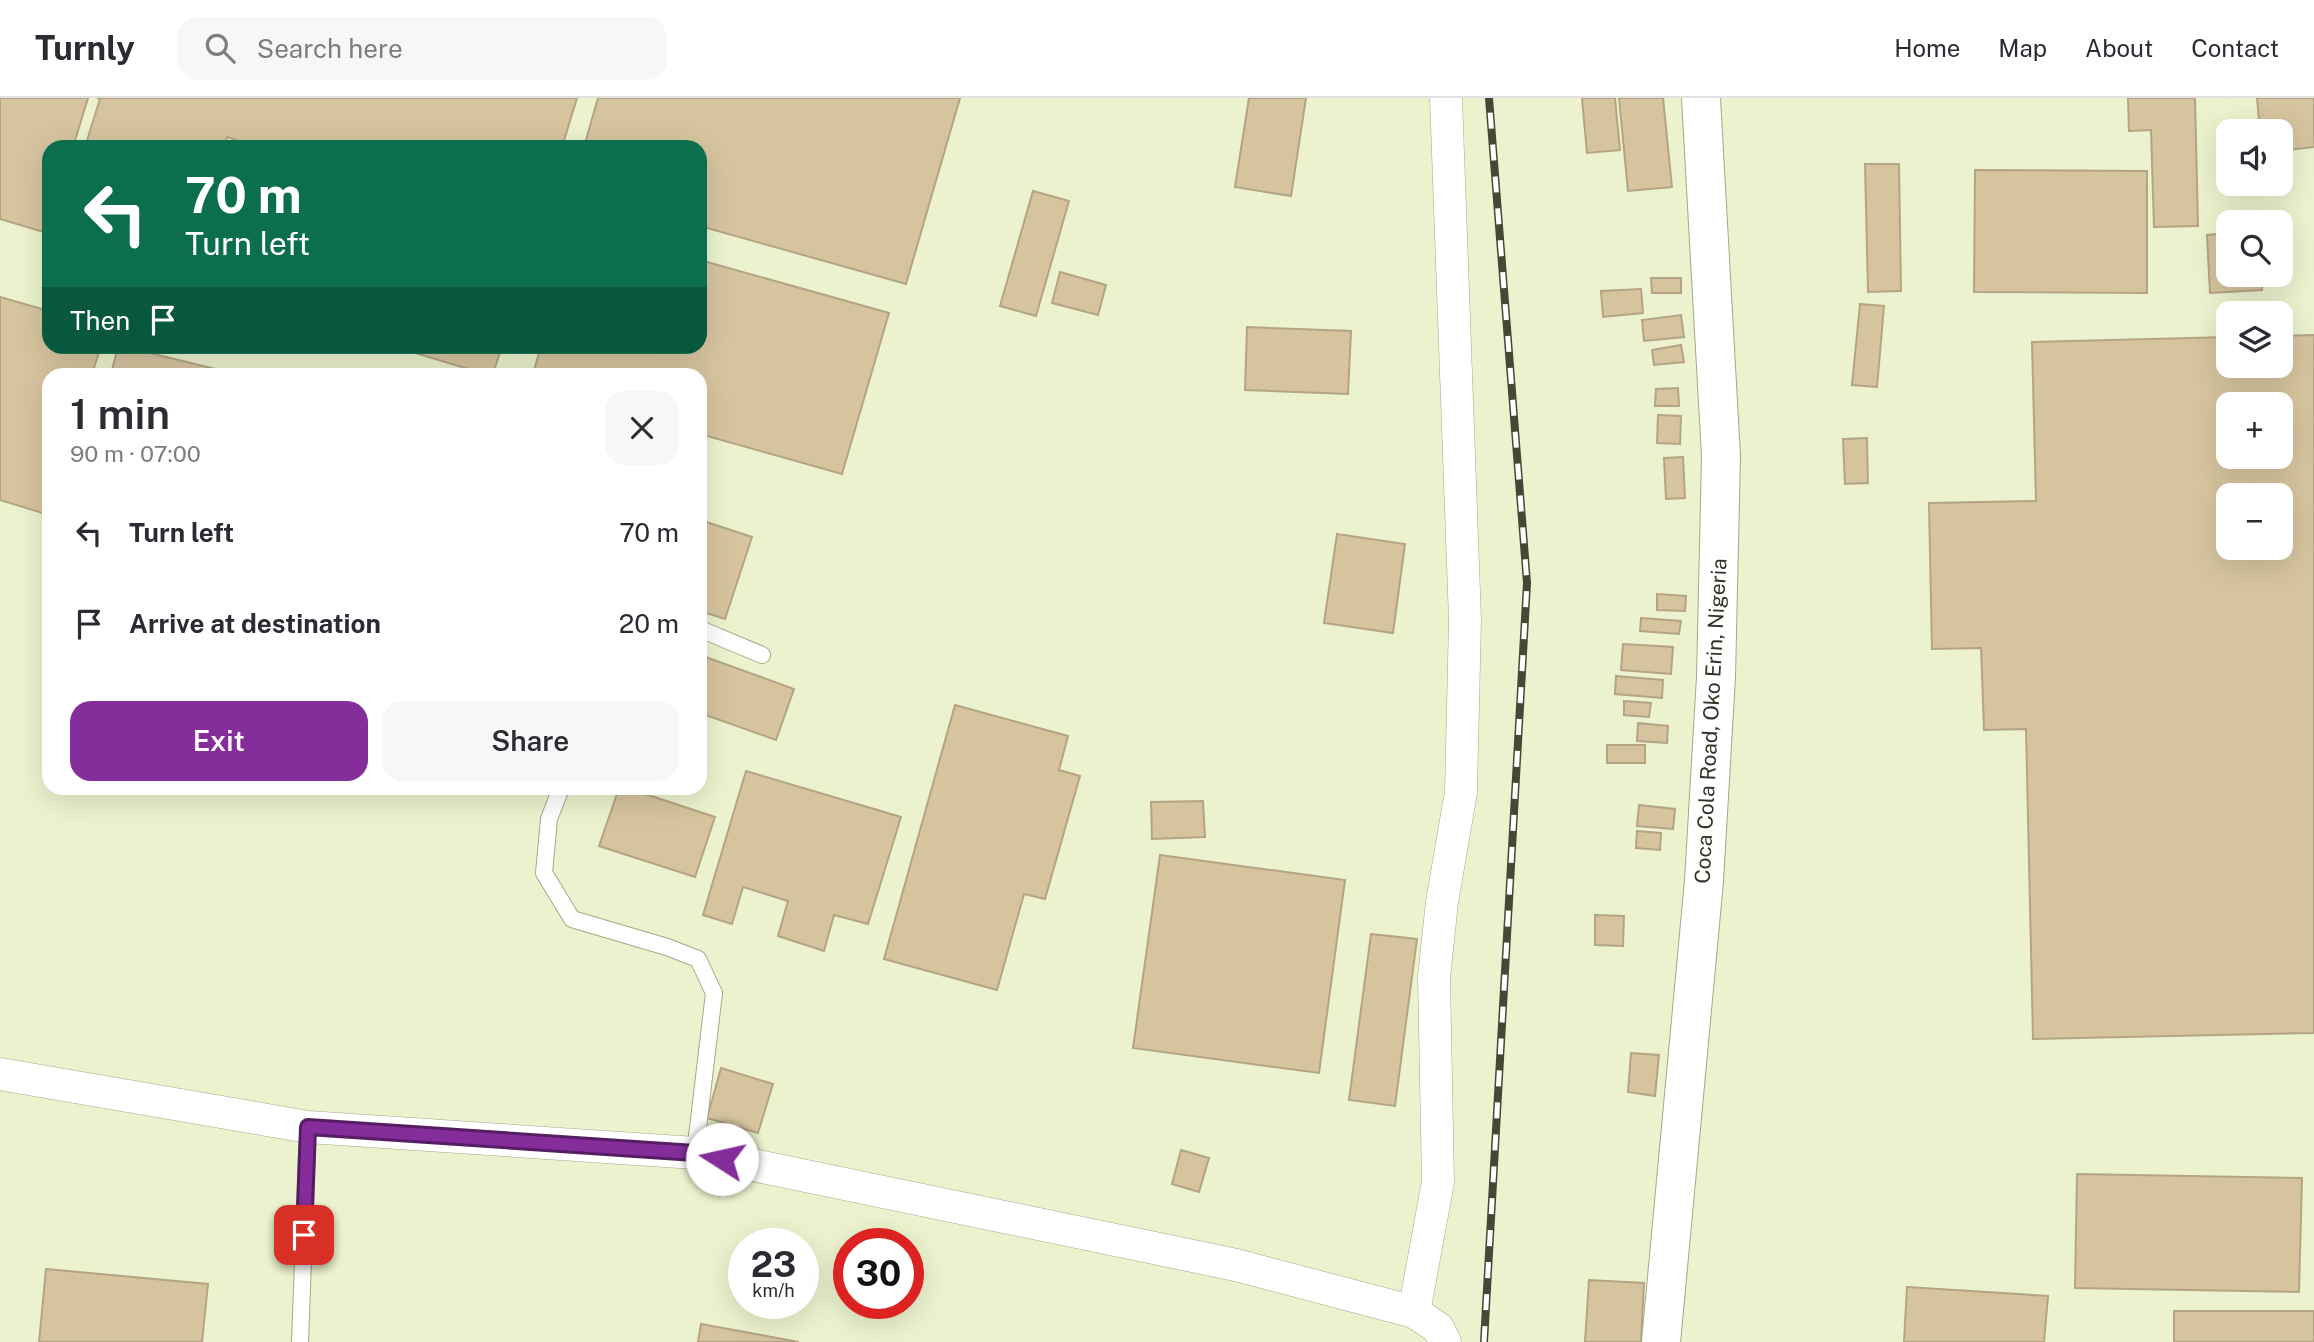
<!DOCTYPE html>
<html lang="en">
<head>
<meta charset="utf-8">
<style>
  body { margin:0; font-family:"Public Sans",sans-serif; background:#f7f7f7; color:#2b2b33; height:100vh; display:flex; flex-direction:column; font-size:26px; white-space:nowrap }
  * { box-sizing:border-box; margin:0 }
  p { font-size:23px; color:#7c7c81 }
  .icon { flex:none; width:38px; height:38px; fill:none; stroke:currentColor; stroke-width:2; stroke-linecap:round; stroke-linejoin:round }
  .map { position:relative; flex:1; overflow:hidden }
  .panel { position:absolute; left:42px; top:270px; width:665px; height:427px; display:flex; flex-direction:column; background:#fff; border-radius:21px; box-shadow:0 7px 28px #0002 }
  .panel>* { flex:none }
  .guide { position:absolute; left:42px; top:42px; width:665px; height:214px; border-radius:21px; box-shadow:0 7px 28px #0002; background:#0b6e4f; color:#fff; overflow:hidden }
  .fabs { position:absolute; left:2216px; top:21px; display:grid; gap:14px }
  .fabs a { display:grid; place-items:center; width:77px; height:77px; border-radius:14px; background:#fff; box-shadow:0 7px 28px #0002; font-size:35px }
  .speed { position:absolute; left:728px; top:1130px; display:flex; gap:14px; font-size:35px; font-weight:700; text-align:center }
  .speed>* { display:grid; place-content:center; width:91px; height:91px; border-radius:50%; background:#fff; box-shadow:0 7px 28px #0002; line-height:1 }
  .speed small { font-size:18px; font-weight:400 }
  .speed .limit { border:10px solid #d22; background:#fff; color:#111 }
  .pin { position:absolute; display:grid; place-items:center; width:60px; height:60px; color:#fff; margin:-30px; border-radius:14px; box-shadow:0 4px 10px #0006 }
  .me { position:absolute; width:77px; margin:-38px; rotate:280deg; stroke-linejoin:round; filter:drop-shadow(0 0 5px #0008) }
  .turn { display:flex; align-items:center; gap:24px; height:147px; padding:0 28px; font-size:32px }
  .turn .icon { width:91px; height:91px; stroke-width:2.5 }
  .turn b { display:block; font-size:49px; line-height:60px }
  .then { display:flex; align-items:center; height:66px; padding:0 28px; background:#0003; gap:14px; font-size:26px }
  .round { display:grid; place-items:center; flex:none; width:74px; height:74px; border-radius:21px; background:#f7f7f7 }
  .head { display:flex; align-items:center; justify-content:space-between; height:119px; padding:0 28px }
  h1 { font-size:42px; font-weight:600; line-height:52px }
  .button { display:flex; gap:14px; margin-top:auto; padding:14px 28px }
  .button a { flex:1; height:80px; border-radius:21px; background:#852d9b; color:#fff; font-size:28px; font-weight:600; line-height:80px; text-align:center }
  .button a+a { background:#f7f7f7; color:#2b2b33 }
  ul { padding:0; list-style:none }
  li { display:flex; align-items:center; gap:21px; height:91px; padding:0 28px }
  li div { flex:1 }
  li b { display:block; font-size:26px }
  li em { font-style:normal }
  header { display:flex; align-items:center; gap:42px; box-sizing:border-box; height:98px; padding:0 35px; background:#fff; border-bottom:2px solid #e1e1e2 }
  header strong { font-size:33px }
  nav { display:flex; gap:38px; margin-inline-start:auto; font-size:24px }
  .search { width:490px; height:63px; background:#f7f7f7; display:flex; align-items:center; gap:18px; box-sizing:border-box; padding:0 24px; border-radius:21px; color:#7c7c81; font-size:26px }
  .map>svg:first-child { display:block }
</style>
</head>
<body>
<header>
<strong>Turnly</strong>
<div class="search"><svg class="icon" aria-label="search" viewBox="0 0 24 24"><circle cx="10" cy="10" r="6"/><path d="M15 15l6 6"/></svg>Search here</div>
<nav><a>Home</a><a>Map</a><a>About</a><a>Contact</a></nav>
</header>
<div class="map">
<svg width="2314" height="1244" viewBox="0 0 2314 1244">
  <rect width="100%" height="100%" fill="#ebf2cd"/>
  <g fill="#d6c49e" stroke="#b4a484" stroke-width="2" fill-rule="evenodd">
    <polygon points="0,0 88,0 73,49 49,49 49,128 47,135 0,121"/>
    <polygon points="97,0 577,0 562,49 241,49 242,44 227,39 224,49 85,49 100,1"/>
    <polygon points="598,0 960,0 906,186 700,128 700,49 584,49"/>
    <polygon points="1249,0 1306,0 1291,98 1235,89"/>
    <polygon points="1582,0 1615,0 1620,52 1587,55"/>
    <polygon points="1619,0 1663,0 1672,89 1628,93"/>
    <polygon points="2128,0 2195,0 2198,128 2154,129 2151,32 2129,33"/>
    <polygon points="2257,0 2314,0 2314,49 2280,53 2280,33 2260,33"/>
    <polygon points="1865,66 1899,66 1901,193 1868,194"/>
    <polygon points="1975,72 2147,73 2147,195 1974,194"/>
    <polygon points="1033,93 1069,103 1036,218 1000,208"/>
    <polygon points="2228,135 2228,177 2262,177 2262,192 2210,195 2207,137"/>
    <polygon points="700,162 889,215 842,376 700,336 700,276 533,276 541,248 700,248"/>
    <polygon points="1060,174 1106,187 1098,217 1052,205"/>
    <polygon points="1651,180 1681,180 1681,195 1652,195"/>
    <polygon points="1641,191 1643,215 1603,219 1601,193"/>
    <polygon points="0,199 49,213 49,248 101,248 92,276 49,276 49,417 0,402"/>
    <polygon points="1860,206 1884,208 1877,289 1852,287"/>
    <polygon points="1681,217 1684,239 1644,243 1642,222"/>
    <polygon points="1247,229 1351,233 1348,296 1245,292"/>
    <path d="M2314,237V935L2033,941L2026,631L1984,632L1981,550L1932,551L1929,405L2036,403L2032,244L2228,239V268H2280V238ZM2228,306H2280V359H2228ZM2228,397H2280V450H2228Z"/>
    <polygon points="1681,247 1684,264 1654,267 1652,252"/>
    <polygon points="118,248 121,248 236,276 111,276"/>
    <polygon points="392,248 502,248 493,276 485,276"/>
    <polygon points="1678,290 1679,308 1655,308 1656,291"/>
    <polygon points="1658,317 1681,318 1680,346 1657,345"/>
    <polygon points="1867,340 1868,385 1845,386 1843,341"/>
    <polygon points="1683,359 1685,400 1666,401 1664,360"/>
    <polygon points="700,422 752,439 725,521 700,513"/>
    <polygon points="1337,436 1405,446 1393,535 1324,525"/>
    <polygon points="1657,496 1686,498 1685,513 1657,512"/>
    <polygon points="1641,520 1681,523 1679,536 1640,533"/>
    <polygon points="1623,546 1673,549 1671,576 1621,572"/>
    <polygon points="700,557 794,591 776,642 700,615"/>
    <polygon points="1616,578 1663,582 1662,600 1615,596"/>
    <polygon points="1624,603 1651,605 1649,619 1624,617"/>
    <polygon points="955,607 1068,638 1059,672 1080,678 1045,801 1024,796 997,892 884,861"/>
    <polygon points="1638,625 1668,628 1667,645 1637,643"/>
    <rect x="1607" y="647" width="38" height="18"/>
    <polygon points="746,673 901,719 868,826 834,817 824,853 778,838 788,803 743,789 732,826 703,817"/>
    <polygon points="619,690 627,690 715,719 695,779 599,748"/>
    <polygon points="1203,703 1205,739 1152,741 1151,704"/>
    <polygon points="1639,707 1675,711 1673,731 1637,728"/>
    <polygon points="1637,733 1661,735 1660,752 1636,750"/>
    <polygon points="1160,757 1345,782 1319,975 1133,950"/>
    <polygon points="1595,817 1624,818 1623,848 1595,847"/>
    <polygon points="1371,836 1417,841 1395,1008 1349,1002"/>
    <polygon points="1631,955 1659,957 1655,998 1628,994"/>
    <polygon points="721,970 773,986 758,1035 707,1020"/>
    <polygon points="1181,1052 1209,1060 1199,1094 1172,1086"/>
    <polygon points="2077,1076 2302,1080 2299,1194 2075,1190"/>
    <polygon points="46,1171 208,1186 202,1244 39,1244"/>
    <polygon points="1589,1182 1644,1185 1641,1244 1585,1244"/>
    <polygon points="1907,1189 2048,1198 2044,1244 1904,1244"/>
    <rect x="2174" y="1213" width="140" height="31"/>
    <polygon points="701,1226 799,1244 698,1244"/>
  </g>
  <g fill="none" stroke-linecap="round" stroke-linejoin="round">
    <g stroke="#a3a987" stroke-width="18">
      <g id="lane">
        <polyline points="700,531 762,557"/>
        <polyline points="561,690 549,721 544,775 572,821 667,849 698,861 714,895 695,1055"/>
        <polyline points="300,1244 308,1029"/>
      </g>
    </g>
    <g stroke="#a3a987" stroke-width="33">
      <g id="street">
        <polyline points="0,976 308,1029 695,1055 1236,1167 1414,1214 1438,1230 1445,1244"/>
        <polyline points="1414,1214 1438,1084 1434,879 1442,804 1461,694 1465,522 1446,0"/>
      </g>
    </g>
    <g stroke="#a3a987" stroke-width="40">
      <polyline id="secondary" points="1661,1244 1704,783 1716,579 1721,358 1701,0"/>
    </g>
    <use href="#lane" stroke="#fff" stroke-width="16"/>
    <use href="#street" stroke="#fff" stroke-width="32"/>
    <use href="#secondary" stroke="#fff" stroke-width="38"/>
    <g stroke="#444837" stroke-width="8">
      <polyline id="rail" points="1484,1244 1527,485 1489,0"/>
    </g>
    <use href="#rail" stroke="#fff" stroke-width="5" stroke-dasharray="16" stroke-linecap="butt"/>
  </g>
  <g fill="none" stroke-linecap="round" stroke-linejoin="round">
    <g stroke="#561d65" stroke-width="18">
      <polyline id="route" points="304,1137 308,1029 695,1055 722,1061"/>
    </g>
    <use href="#route" stroke="#852d9b" stroke-width="12"/>
  </g>
  <g text-anchor="middle" stroke-width="5" stroke-linejoin="round" paint-order="stroke">
    <g font-size="21" fill="#313426" stroke="#fff">
      <text transform="translate(1711 623) rotate(-87)" y="7">Coca Cola Road, Oko Erin, Nigeria</text>
    </g>
  </g>
</svg>
<div class="fabs">
<a><svg class="icon" aria-label="sound" viewBox="0 0 24 24"><path d="M4 9h4l5-4v14l-5-4H4zM17 9q2 3 0 6"/></svg></a>
<a><svg class="icon" aria-label="search" viewBox="0 0 24 24"><circle cx="10" cy="10" r="6"/><path d="M15 15l6 6"/></svg></a>
<a><svg class="icon" aria-label="layers" viewBox="0 0 24 24"><path d="M12 4l9 5-9 5-9-5zM3 14l9 5 9-5"/></svg></a>
<a>+</a>
<a>−</a>
</div>
<div class="speed"><div>23<small>km/h</small></div><div class="limit">30</div></div>
<div class="pin" style="left:304px;top:1137px;background:#d93025"><svg class="icon" aria-label="arrive" viewBox="0 0 24 24"><path d="M6 21V4h12l-3 4 3 4H6"/></svg></div>
<svg class="me" style="left:722px;top:1061px" viewBox="-20 -20 40 40"><circle r="19" fill="#fff"/><path d="M0-13L10 11 0 6-10 11z" fill="#852d9b"/></svg>
<div class="guide">
<div class="turn"><svg class="icon" aria-label="left" viewBox="0 0 24 24"><path d="M17 20v-9H6M10 6l-5 5 5 5"/></svg><div><b>70 m</b>Turn left</div></div>
<div class="then">Then<svg class="icon" aria-label="arrive" viewBox="0 0 24 24"><path d="M6 21V4h12l-3 4 3 4H6"/></svg></div>
</div>
<section class="panel">
<div class="head"><div><h1>1 min</h1><p>90 m · 07:00</p></div><a class="round"><svg class="icon" aria-label="close" viewBox="0 0 24 24"><path d="M6 6l12 12M18 6L6 18"/></svg></a></div>
<ul>
<li><svg class="icon" aria-label="left" viewBox="0 0 24 24"><path d="M17 20v-9H6M10 6l-5 5 5 5"/></svg><div><b>Turn left</b></div><em>70 m</em></li>
<li><svg class="icon" aria-label="arrive" viewBox="0 0 24 24"><path d="M6 21V4h12l-3 4 3 4H6"/></svg><div><b>Arrive at destination</b></div><em>20 m</em></li>
</ul>
<div class="button"><a>Exit</a><a>Share</a></div>
</section>
</div>
</body>
</html>
